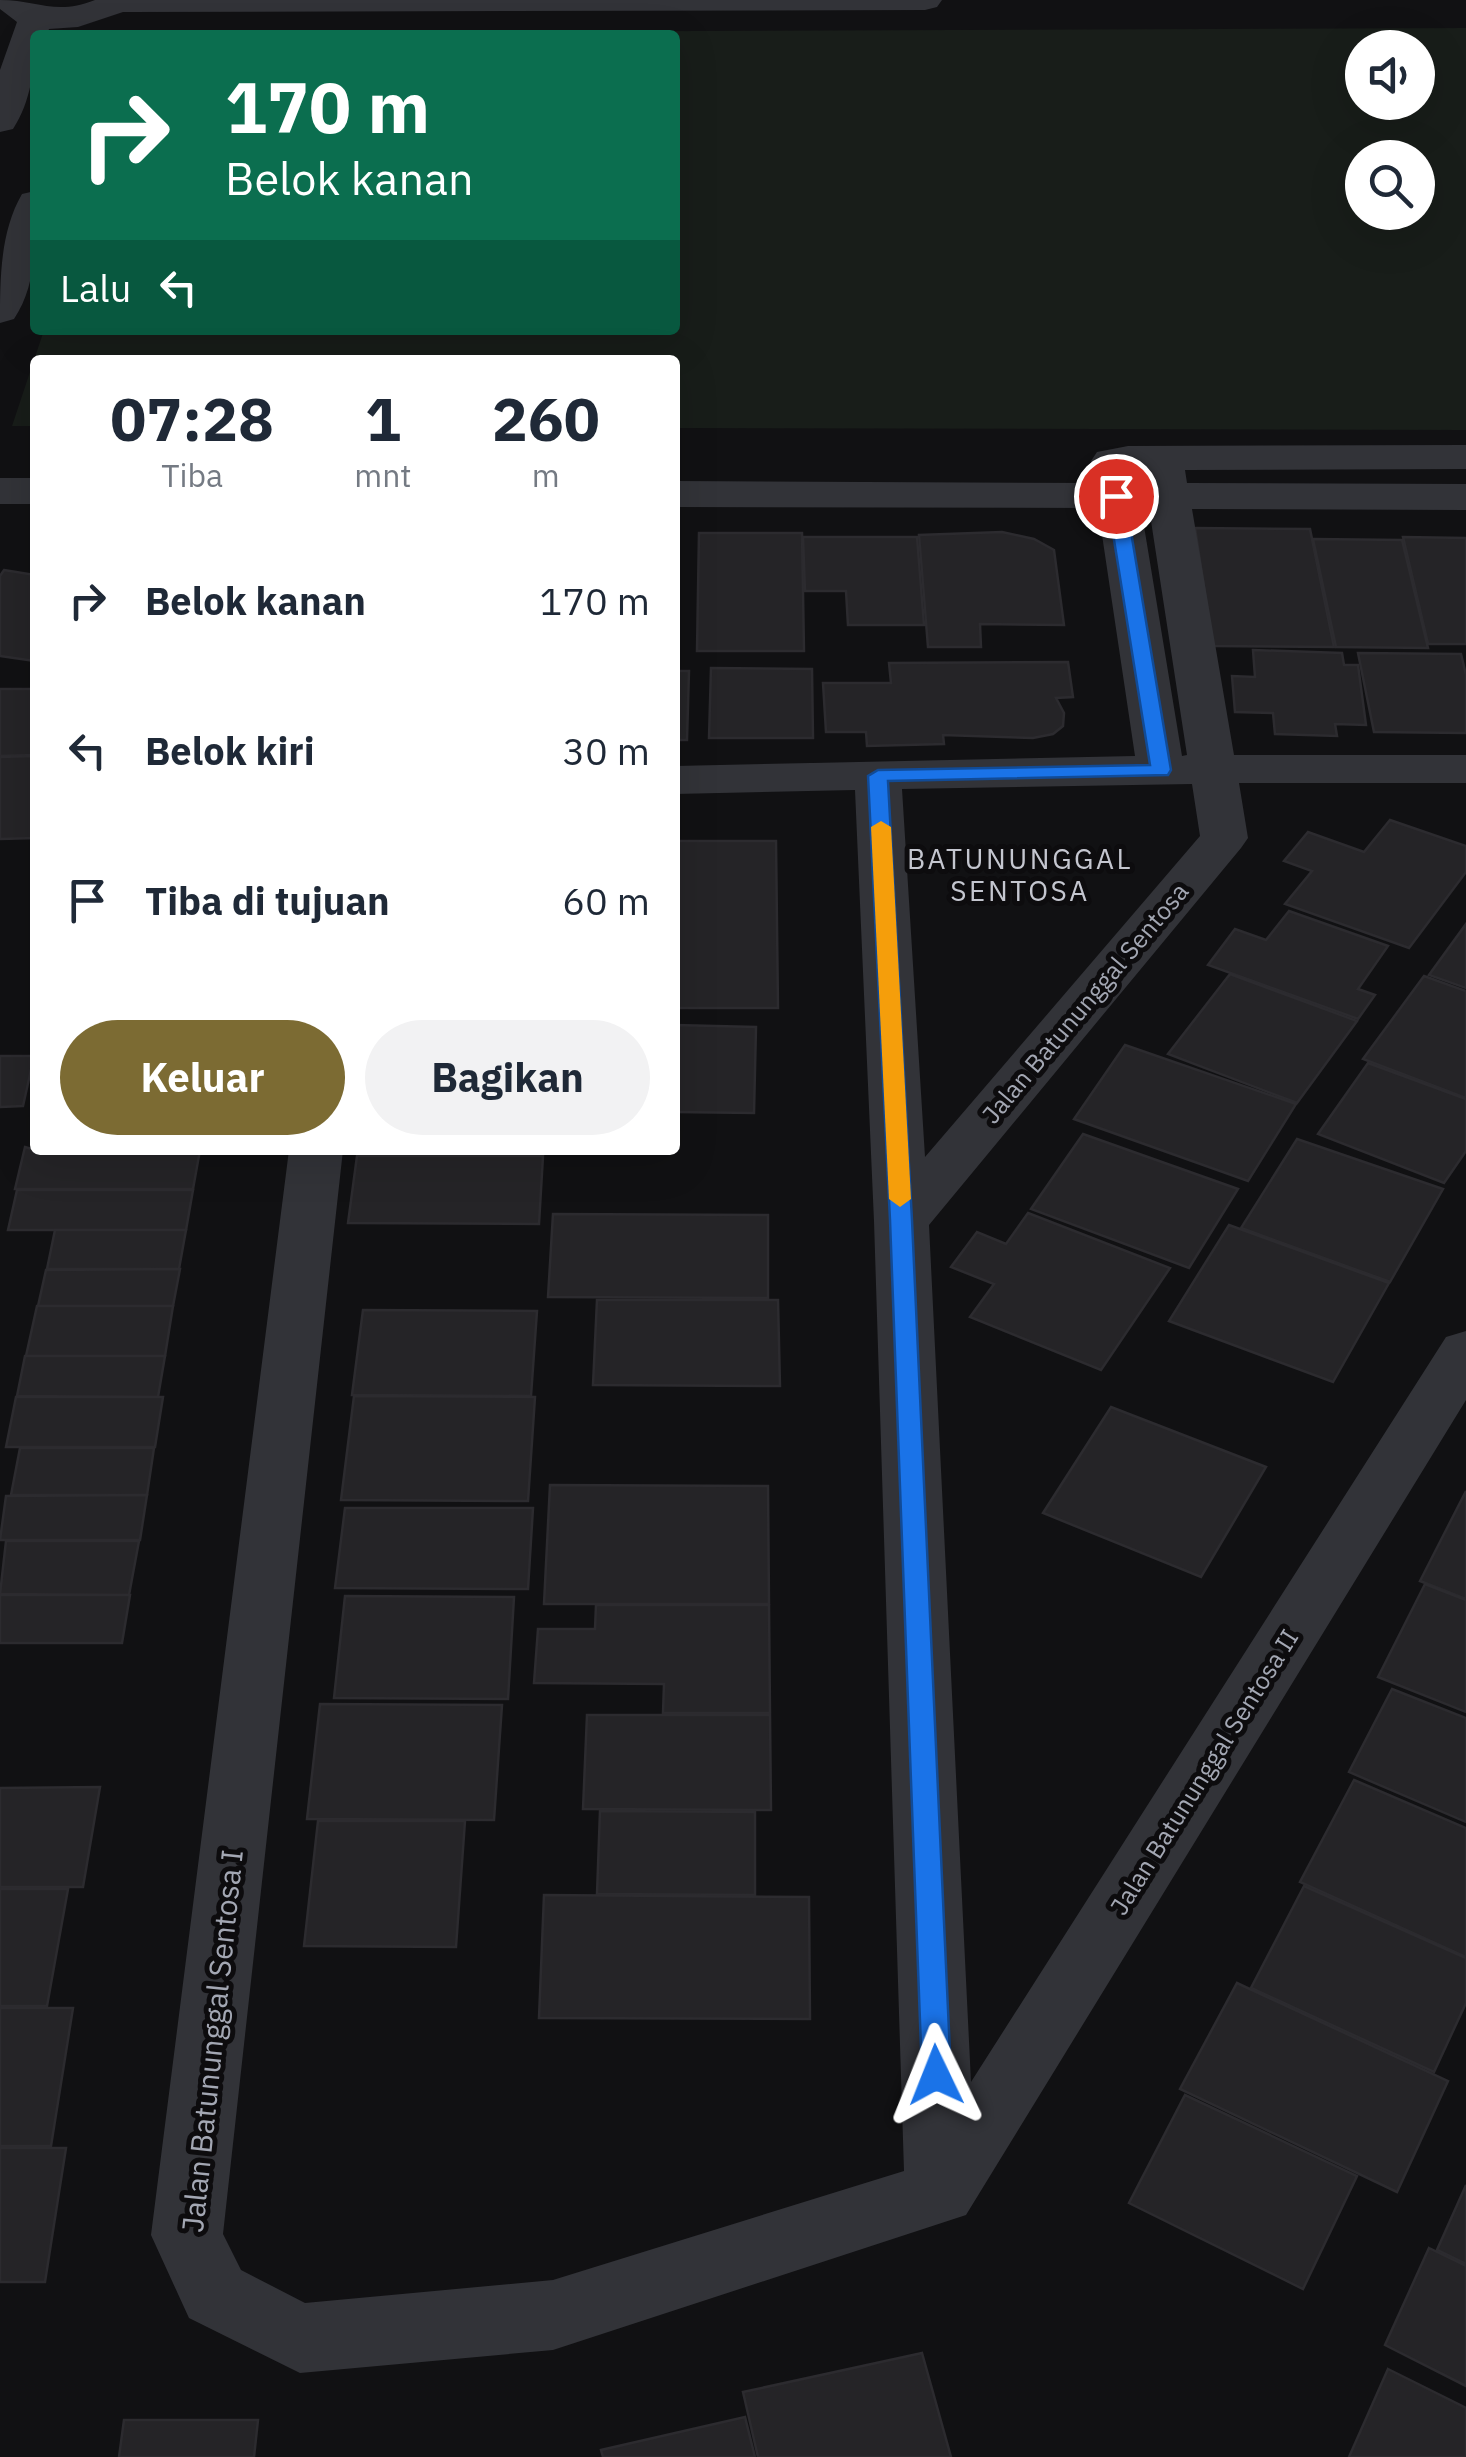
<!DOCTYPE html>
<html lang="id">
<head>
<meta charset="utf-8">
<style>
  body { margin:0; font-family:"IBM Plex Sans",sans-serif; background:#f2f2f3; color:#1f2937; height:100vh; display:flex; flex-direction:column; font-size:38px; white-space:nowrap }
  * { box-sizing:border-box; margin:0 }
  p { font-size:32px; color:#747a83 }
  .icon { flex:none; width:55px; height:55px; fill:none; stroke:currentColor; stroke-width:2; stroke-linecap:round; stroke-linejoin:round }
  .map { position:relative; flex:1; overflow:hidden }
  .details { position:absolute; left:30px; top:355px; width:650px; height:800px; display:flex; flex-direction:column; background:#fff; border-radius:10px; box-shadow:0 10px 40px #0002 }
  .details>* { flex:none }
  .guide { position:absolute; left:30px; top:30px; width:650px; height:305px; border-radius:10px; box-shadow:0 10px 40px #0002; background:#0b6e4f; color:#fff; overflow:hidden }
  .tools { position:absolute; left:1345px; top:30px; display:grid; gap:20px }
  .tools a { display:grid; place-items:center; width:90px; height:90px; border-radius:50%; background:#fff; box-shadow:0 10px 40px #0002; font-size:50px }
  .pin { position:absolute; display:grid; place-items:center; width:85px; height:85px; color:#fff; margin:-42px; border:5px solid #fff; border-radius:50%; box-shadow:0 2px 10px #0007 }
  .me { position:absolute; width:110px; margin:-55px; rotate:358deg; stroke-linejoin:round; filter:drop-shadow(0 0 8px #0008) }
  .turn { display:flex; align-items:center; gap:35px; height:210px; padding:0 30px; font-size:45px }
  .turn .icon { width:130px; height:130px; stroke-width:2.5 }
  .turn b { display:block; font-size:70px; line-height:85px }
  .then { display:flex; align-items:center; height:95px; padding:0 30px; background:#0003; gap:20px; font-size:38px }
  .eta { display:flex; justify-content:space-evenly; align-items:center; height:170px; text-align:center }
  .eta b { font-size:60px; font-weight:800; line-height:70px }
  .button { display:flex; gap:20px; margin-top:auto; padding:20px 30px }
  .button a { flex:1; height:115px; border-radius:60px; background:#7c6b33; color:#fff; font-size:40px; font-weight:800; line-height:115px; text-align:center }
  .button a+a { background:#f2f2f3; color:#1f2937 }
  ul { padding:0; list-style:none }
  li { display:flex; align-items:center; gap:30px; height:150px; padding:0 30px }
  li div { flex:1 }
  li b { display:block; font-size:38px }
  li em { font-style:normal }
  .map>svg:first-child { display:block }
</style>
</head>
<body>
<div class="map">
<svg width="1466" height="2457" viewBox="0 0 1466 2457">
  <rect width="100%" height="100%" fill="#111113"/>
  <path fill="#181d19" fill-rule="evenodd" d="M1466,28V430L675,428V360H35V426H12L44,330H675V35L145,33ZM1362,48H1418V102H1362ZM1362,158H1418V212H1362Z"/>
  <g fill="#252427" stroke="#2c2b2f" stroke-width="2.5">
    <polygon points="1195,528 1310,529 1334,647 1213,646"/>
    <polygon points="1002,532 1034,539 1054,550 1064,625 980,624 981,647 928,647 919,535"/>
    <polygon points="699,533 802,533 804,651 697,651"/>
    <polygon points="803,537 917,537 924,625 848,625 846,591 805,591"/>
    <polygon points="1403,537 1466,538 1466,644 1428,644"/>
    <polygon points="1313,539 1402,540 1428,648 1336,647"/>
    <polygon points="4,570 35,575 35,661 0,656 0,576"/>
    <polygon points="1253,650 1342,653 1344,665 1358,665 1366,725 1335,724 1337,736 1275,734 1273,713 1235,712 1232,676 1255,677"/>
    <polygon points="1358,653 1461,654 1466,675 1466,733 1374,732"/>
    <polygon points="1068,662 1073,697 1056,698 1064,713 1063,726 1053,734 1033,738 943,735 944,744 867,746 866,732 826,732 823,683 891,683 889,663"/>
    <polygon points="711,668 812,669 813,738 709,738"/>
    <polygon points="675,671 689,671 687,740 675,740"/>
    <polygon points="0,689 35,689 35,755 0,756"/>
    <polygon points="35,756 35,838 0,839 0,757"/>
    <polygon points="1390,820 1466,846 1466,872 1409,948 1285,904 1312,871 1284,861 1308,832 1364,852"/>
    <polygon points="675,841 776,841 778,1008 675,1008"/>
    <polygon points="1289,911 1388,946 1358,989 1375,995 1358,1019 1208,965 1235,929 1266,940"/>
    <polygon points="1466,924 1466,988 1429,975"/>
    <polygon points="1230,974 1357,1021 1297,1103 1168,1054"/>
    <polygon points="1424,976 1466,991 1466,1098 1363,1059"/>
    <polygon points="675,1025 756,1027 754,1113 675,1112"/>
    <polygon points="1125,1045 1296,1104 1248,1181 1074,1119"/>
    <polygon points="0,1056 34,1056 23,1106 0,1107"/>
    <polygon points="1368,1063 1466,1099 1466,1151 1444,1183 1318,1134"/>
    <polygon points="1083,1134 1238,1189 1189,1268 1031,1209"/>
    <polygon points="1297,1139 1443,1189 1390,1282 1241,1228"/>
    <polygon points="25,1147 35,1150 200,1150 193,1189 15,1189"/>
    <polygon points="364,1150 449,1150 449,1154 363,1154"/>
    <polygon points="357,1156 543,1156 539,1224 348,1223"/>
    <polygon points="17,1190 193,1190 186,1230 8,1230"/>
    <polygon points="1028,1213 1170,1268 1101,1370 970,1317 994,1284 951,1267 977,1232 1006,1244"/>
    <polygon points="553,1214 768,1215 768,1298 548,1297"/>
    <polygon points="1229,1225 1389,1283 1333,1382 1169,1321"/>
    <polygon points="55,1230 186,1230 179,1269 47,1269"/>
    <polygon points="180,1269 173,1306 38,1306 46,1270"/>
    <polygon points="597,1300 778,1300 780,1386 593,1385"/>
    <polygon points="37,1306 173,1306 165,1356 26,1356"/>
    <polygon points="363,1310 537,1311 531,1396 352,1395"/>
    <polygon points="25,1356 165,1356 158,1397 17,1396"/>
    <polygon points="354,1396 535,1397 528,1501 341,1500"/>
    <polygon points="16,1397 163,1397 155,1447 6,1447"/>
    <polygon points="1111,1407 1266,1467 1201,1577 1043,1513"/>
    <polygon points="20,1448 154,1448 147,1495 11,1495"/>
    <polygon points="550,1485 768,1486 769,1604 544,1604"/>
    <polygon points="1466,1491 1466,1599 1420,1581"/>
    <polygon points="147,1495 140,1540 0,1540 6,1496"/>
    <polygon points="345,1508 533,1508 528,1589 335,1588"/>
    <polygon points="6,1541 139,1541 129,1595 0,1594"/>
    <polygon points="1425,1584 1466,1600 1466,1712 1378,1677"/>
    <polygon points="0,1595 130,1595 122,1643 0,1643"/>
    <polygon points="345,1596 514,1597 508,1699 334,1698"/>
    <polygon points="596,1605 769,1605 770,1713 663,1713 664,1684 534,1683 538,1629 595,1629"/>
    <polygon points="1392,1689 1466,1718 1466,1822 1349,1772"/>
    <polygon points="320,1704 502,1705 494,1820 307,1819"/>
    <polygon points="587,1715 770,1715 771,1810 583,1809"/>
    <polygon points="1354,1780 1466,1828 1466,1957 1300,1882"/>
    <polygon points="100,1787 83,1887 0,1887 0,1788"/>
    <polygon points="600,1811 755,1812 755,1895 597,1894"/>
    <polygon points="318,1821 465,1821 456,1947 304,1946"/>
    <polygon points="1304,1886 1466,1958 1466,2003 1434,2072 1251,1988"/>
    <polygon points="0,1889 68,1889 47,2006 0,2006"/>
    <polygon points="544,1895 809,1897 810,2019 539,2018"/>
    <polygon points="1237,1983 1448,2081 1397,2192 1180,2089"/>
    <polygon points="0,2008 73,2008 51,2146 0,2146"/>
    <polygon points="1185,2095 1357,2176 1303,2289 1129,2203"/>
    <polygon points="0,2148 66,2148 45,2282 0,2282"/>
    <polygon points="1466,2185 1466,2264 1437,2250"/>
    <polygon points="1429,2248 1466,2266 1466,2386 1385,2345"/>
    <polygon points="922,2353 951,2457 758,2457 743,2392"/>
    <polygon points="1388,2369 1466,2408 1466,2457 1349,2457"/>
    <polygon points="745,2417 755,2457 603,2457 601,2450"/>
    <polygon points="124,2420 258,2420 254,2457 119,2457"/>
  </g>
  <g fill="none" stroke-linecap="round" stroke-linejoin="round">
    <g fill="#323338" fill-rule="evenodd">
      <path d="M0,0C37,0 56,16 95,0H942L937,7L925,10L123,12L78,27L49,29L47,35H35C35,67 31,102 13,129L0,132V70L17,22L0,9Z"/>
      <path d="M35,191C35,234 39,282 14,319L0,323C0,279 0,232 22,194Z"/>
      <path d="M1466,445V469L1185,470L1187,483L1466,484V510L1192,509L1234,755H1466V783H1239L1248,838L1241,848L929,1225L971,2082L1446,1337L1466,1331V1400L966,2215L553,2350L300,2373L189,2318L151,2235L289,1150H343L223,2234L241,2270L305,2303L553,2280L904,2171L874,1221L855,790L675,794V766L1135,756L1098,508L675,507V481L1094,483L1091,461L1097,452L1128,446ZM1134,470H1143L1145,483H1137ZM1141,508H1149L1187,755L1182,756ZM1192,784L1200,836L925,1157L902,789Z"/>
      <rect x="0" y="478" width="35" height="26"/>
    </g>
  </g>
  <polygon fill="#1a73e8" stroke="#114b97" stroke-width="2.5" points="1116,491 1125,496 1171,770 1168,775 888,781 912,1220 951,2075 946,2084 936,2088 926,2084 922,2075 890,1220 868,776 878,770 1150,765 1107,496"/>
  <polygon fill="#f59e0b" points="881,821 891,827 911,1199 900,1207 889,1199 871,827"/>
  <g text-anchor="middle" stroke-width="10" stroke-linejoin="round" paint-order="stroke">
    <g font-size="25" fill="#a3a7b3" stroke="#0d0c0e">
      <text transform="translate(1085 1003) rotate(-50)" y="9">Jalan Batununggal Sentosa</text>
      <text transform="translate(1204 1772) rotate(-58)" y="9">Jalan Batununggal Sentosa II</text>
    </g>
    <g font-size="28" letter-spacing="2.5" fill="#c4c6cf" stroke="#0d0c0e">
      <text x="1020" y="869">BATUNUNGGAL<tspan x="1020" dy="32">SENTOSA</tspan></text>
    </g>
    <g font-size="30" fill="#a3a7b3" stroke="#0d0c0e">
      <text transform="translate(213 2041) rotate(-84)" y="10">Jalan Batununggal Sentosa I</text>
    </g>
  </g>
</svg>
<div class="tools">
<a><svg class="icon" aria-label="sound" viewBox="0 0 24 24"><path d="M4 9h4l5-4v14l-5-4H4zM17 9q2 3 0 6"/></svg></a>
<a><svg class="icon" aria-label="search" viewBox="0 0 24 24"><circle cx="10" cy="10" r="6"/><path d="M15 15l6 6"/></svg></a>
</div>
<div class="pin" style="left:1116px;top:496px;background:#d93025"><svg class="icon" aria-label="arrive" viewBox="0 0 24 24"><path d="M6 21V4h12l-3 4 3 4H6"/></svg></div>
<svg class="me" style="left:936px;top:2075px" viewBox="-20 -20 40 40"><path d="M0-17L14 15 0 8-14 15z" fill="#1a73e8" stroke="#fff" stroke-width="4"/></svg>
<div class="guide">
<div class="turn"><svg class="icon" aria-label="right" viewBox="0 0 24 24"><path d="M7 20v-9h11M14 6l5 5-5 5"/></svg><div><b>170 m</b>Belok kanan</div></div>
<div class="then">Lalu<svg class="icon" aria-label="left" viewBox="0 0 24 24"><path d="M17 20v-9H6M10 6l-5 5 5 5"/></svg></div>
</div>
<section class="details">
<div class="eta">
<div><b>07:28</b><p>Tiba</p></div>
<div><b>1</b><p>mnt</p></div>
<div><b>260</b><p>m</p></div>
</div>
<ul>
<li><svg class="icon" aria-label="right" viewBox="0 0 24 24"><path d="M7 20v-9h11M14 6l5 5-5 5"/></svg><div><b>Belok kanan</b></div><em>170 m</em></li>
<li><svg class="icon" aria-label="left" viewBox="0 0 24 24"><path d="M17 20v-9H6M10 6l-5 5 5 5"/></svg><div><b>Belok kiri</b></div><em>30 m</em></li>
<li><svg class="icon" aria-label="arrive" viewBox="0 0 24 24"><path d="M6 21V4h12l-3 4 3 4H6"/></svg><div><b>Tiba di tujuan</b></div><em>60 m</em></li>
</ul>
<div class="button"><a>Keluar</a><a>Bagikan</a></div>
</section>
</div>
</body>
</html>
